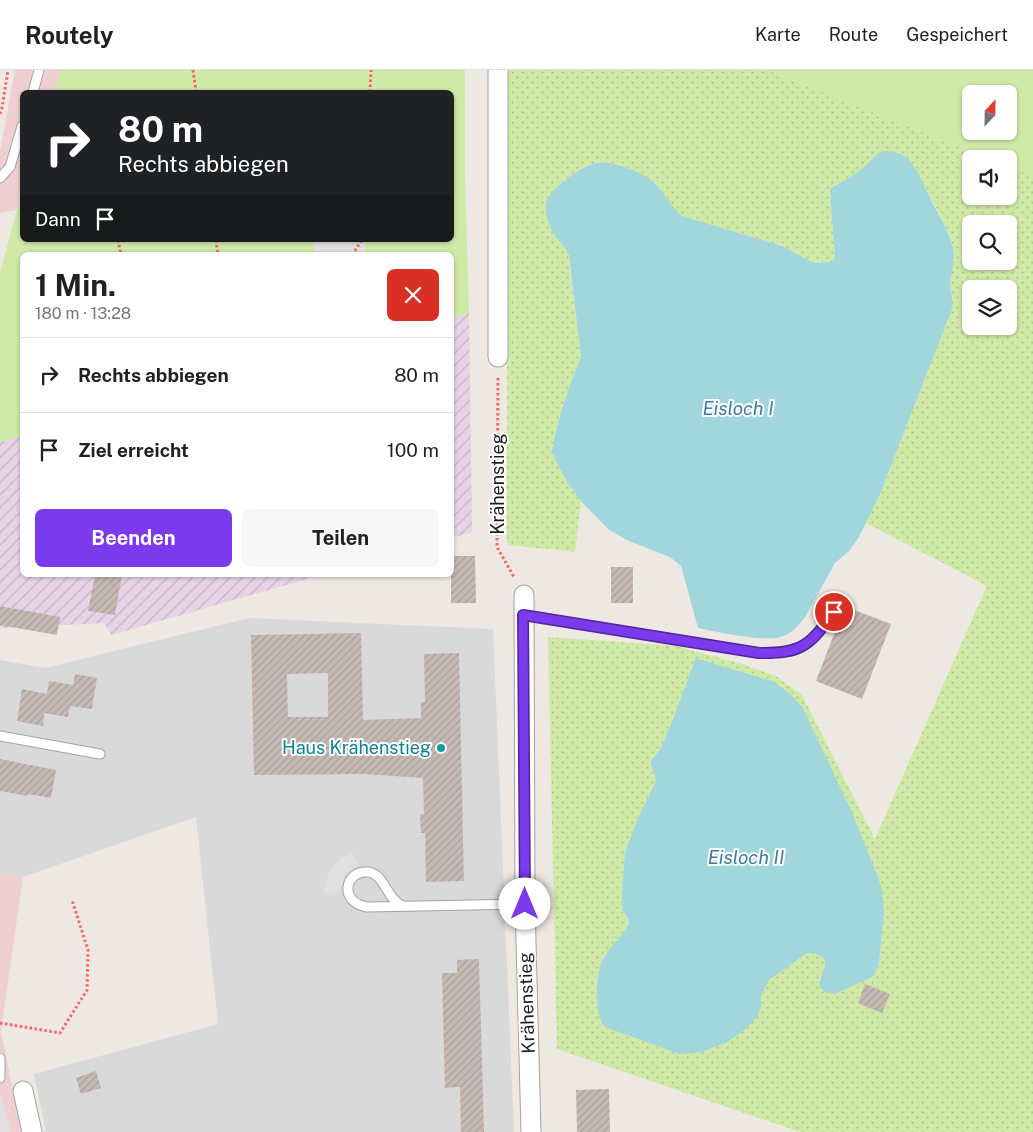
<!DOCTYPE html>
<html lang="de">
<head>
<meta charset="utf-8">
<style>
  body { margin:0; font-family:"Public Sans",sans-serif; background:#f6f6f6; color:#202124; height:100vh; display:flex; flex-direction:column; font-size:19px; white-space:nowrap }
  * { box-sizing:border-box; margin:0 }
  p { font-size:16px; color:#757577 }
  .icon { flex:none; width:28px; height:28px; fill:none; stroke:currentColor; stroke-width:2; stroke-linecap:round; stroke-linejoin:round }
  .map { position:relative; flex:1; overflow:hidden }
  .panel { position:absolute; left:20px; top:182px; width:434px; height:325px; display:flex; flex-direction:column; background:#fff; border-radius:8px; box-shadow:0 1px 4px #0004 }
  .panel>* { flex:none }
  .hud { position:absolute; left:20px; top:20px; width:434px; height:152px; border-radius:8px; box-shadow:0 1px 4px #0004; background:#202124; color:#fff; overflow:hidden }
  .needle { width:32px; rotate:22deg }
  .buttons { position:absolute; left:962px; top:15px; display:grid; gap:10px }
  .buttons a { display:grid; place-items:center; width:55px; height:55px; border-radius:8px; background:#fff; box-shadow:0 1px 4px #0004; font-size:25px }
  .pin { position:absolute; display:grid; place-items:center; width:42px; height:42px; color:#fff; margin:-21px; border:2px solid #fff; border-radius:50%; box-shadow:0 1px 5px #0007 }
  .me { position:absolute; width:55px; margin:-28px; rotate:0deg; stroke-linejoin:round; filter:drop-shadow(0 0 4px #0008) }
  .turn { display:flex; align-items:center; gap:18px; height:105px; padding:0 15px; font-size:22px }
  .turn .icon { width:65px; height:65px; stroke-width:2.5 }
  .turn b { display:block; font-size:35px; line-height:42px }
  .then { display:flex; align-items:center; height:48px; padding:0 15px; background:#0003; gap:10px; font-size:19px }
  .round { display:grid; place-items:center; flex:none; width:52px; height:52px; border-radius:8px; background:#f6f6f6 }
  .overview { display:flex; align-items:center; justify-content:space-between; height:85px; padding:0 15px }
  h1 { font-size:30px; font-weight:700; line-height:38px }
  .primary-button { display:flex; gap:10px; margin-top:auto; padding:10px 15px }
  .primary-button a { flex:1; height:58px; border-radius:8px; background:#7c3aed; color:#fff; font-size:20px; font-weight:700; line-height:58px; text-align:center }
  .primary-button a+a { background:#f6f6f6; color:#202124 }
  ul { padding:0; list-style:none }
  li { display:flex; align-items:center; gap:15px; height:75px; padding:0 15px; border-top:1px solid #e0e0e0 }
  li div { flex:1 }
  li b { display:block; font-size:19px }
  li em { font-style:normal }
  header { display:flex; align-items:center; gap:30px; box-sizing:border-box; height:70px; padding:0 25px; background:#fff; border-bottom:1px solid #e0e0e0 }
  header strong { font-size:24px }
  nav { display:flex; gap:28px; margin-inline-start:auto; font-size:18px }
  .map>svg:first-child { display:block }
</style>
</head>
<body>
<header>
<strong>Routely</strong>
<nav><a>Karte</a><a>Route</a><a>Gespeichert</a></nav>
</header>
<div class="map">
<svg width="1033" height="1062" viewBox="0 0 1033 1062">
  <defs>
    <pattern id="industrial-furrows" width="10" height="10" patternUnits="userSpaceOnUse" patternTransform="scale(1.25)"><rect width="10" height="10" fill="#e6d3e5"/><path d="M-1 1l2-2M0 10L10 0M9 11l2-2" fill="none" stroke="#c5b5c4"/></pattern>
    <pattern id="grass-dots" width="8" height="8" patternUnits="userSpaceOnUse" patternTransform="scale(1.25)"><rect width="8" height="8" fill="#cfe9a6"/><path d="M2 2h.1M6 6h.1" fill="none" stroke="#b1c78e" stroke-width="1.8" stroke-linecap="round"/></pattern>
    <pattern id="building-hatch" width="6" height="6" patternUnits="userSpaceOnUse" patternTransform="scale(1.25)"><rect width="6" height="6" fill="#c5b9b4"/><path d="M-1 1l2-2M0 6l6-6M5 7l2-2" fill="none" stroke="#a99e9a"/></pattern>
  </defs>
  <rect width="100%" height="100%" fill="#ede8e1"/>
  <polygon fill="#dad9d9" points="249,548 493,559 514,1062 46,1062 34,1004 218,954 196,747 23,807 0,802 0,590 45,598"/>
  <g fill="#efcfd2">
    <polygon points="15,0 61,0 54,22 22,22 22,121 16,140 0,143 0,81"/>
    <polygon points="0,802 23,807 1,961 21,1062 0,1062"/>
  </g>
  <g fill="url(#industrial-furrows)">
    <polygon points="469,243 472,462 451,468 451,248"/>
    <polygon points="22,366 22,505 321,505 111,565 104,553 5,558 0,557 0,372"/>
  </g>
  <path fill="url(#grass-dots)" fill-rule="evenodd" d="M507,0H767L990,89H971V126H1009V96L1033,106V1062H800L557,979L548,567L676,576L742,594L776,606L802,625L875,769L987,516L866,453L880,424L952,239C952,229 949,219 950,208C951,199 955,191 954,181C952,165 916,95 903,85H875L863,98L849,108L831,118L830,121L835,189L828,192L820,193L812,192L782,176L682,146L674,139L652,112L625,97L611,93L599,92L583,97L559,115L547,146L554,163L562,173L568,183L581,287L569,317L559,349L556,391L567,412L581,431L575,482L507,475ZM971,154H1009V191H971ZM971,219H1009V256H971ZM697,588L775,613L791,625L803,638L851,740L884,842L879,893L874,905L872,907L832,924L819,910L825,895V891L824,888L815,883H807L769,910L761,926V937L743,961L726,973L700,982L601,952L598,941L597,908L599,900L603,889L610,879L628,857L629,853L622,840V820L625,782L638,748L655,713L656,708L651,695V691L661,678L675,644Z"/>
  <g fill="#cfe9a6" fill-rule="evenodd">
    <polygon points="61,0 465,0 465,105 469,243 451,248 451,185 22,185 22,366 0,372 0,203 22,121 22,170 451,170 451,22 54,22"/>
    <path d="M767,0H1033V106L1009,96V89H990ZM971,24H1009V61H971Z"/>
  </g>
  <g fill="#e0e0e0">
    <polygon points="313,170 364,170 366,185 315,185"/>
    <polygon points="352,782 358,795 350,799 344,806 340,822 323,823 326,810 332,798 341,788"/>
    <polygon points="0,1023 11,1061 11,1062 0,1062"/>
  </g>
  <g fill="#a1d6dc">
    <path d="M886,81C894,82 902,83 908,89C919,100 925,118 932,132C940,147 949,162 953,178C956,190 951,201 950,212C950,221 953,230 952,239L880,424L859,467L850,480L835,493L805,547C799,555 791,564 781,567C765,572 716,562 698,558L681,496L670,487L629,471L609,460L581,431L567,412L556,391L552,381L559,349L569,317L581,287L569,186C566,177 559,172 554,164C550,157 546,147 546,138C545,125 558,116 568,108C591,90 604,88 632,100C639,103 646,106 652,111C664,121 670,136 682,146L782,176L812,192L820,193L828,192L835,189L830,121L831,118L849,108L863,98L878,83Z"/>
    <path d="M696,588L775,612L791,625L803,638L851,740L878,807L882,821L884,842L879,893L874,905L872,907L834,924L825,922L820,917L819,913L825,895L824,888L815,883H807L769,910L761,926V937L757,947L743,961L726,973L700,982L680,984L605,957C597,948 598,938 597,927C597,906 598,893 612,876C618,869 625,862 629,854L628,849L622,840V820L625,782L638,748L655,713L656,708L651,695V691L661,678L675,644Z"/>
  </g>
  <g fill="url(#building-hatch)" fill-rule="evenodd">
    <polygon points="451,486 475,486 476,533 451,533"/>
    <rect x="611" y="497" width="22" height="36"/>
    <polygon points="95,505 122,505 115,545 88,541"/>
    <polygon points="0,536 60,547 57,565 0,555"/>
    <polygon points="849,538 891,554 862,629 816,611 836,559 840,561"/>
    <path d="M361,563L363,650L421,648V632H425L424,584L459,583L464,811L426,812L425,763H421L420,744H424L423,708L364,704L254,705L251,565ZM328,603V647H288L287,604Z"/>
    <polygon points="75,604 97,608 92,639 70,636 68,647 44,643 43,656 17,651 22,619 47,624 49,611 73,615"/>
    <polygon points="0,689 56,700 51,728 28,724 28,726 0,721"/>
    <polygon points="479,889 484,1062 461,1062 460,1017 445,1018 442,903 457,903 457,890"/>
    <polygon points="865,914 890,924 882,943 858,933"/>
    <polygon points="96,1001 101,1018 81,1024 76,1008"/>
    <polygon points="609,1019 610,1062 577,1062 576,1020"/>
  </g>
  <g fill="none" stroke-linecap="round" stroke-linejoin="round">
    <g stroke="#a3a3a3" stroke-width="11">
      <g id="service">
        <polyline points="33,22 39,0"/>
        <polyline points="0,108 10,97 22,56"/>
        <path d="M523,545L759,583C802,584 810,575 834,542"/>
        <polyline points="0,666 100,684"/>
        <path d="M403,836C386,829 385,804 368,802C345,800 338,832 367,837L525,834"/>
        <polyline points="0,988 0,1008"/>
      </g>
    </g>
    <g stroke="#a3a3a3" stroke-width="21">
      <g id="minor">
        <polyline points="498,287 498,0"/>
        <polyline points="524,525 525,834 531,1062"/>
        <polyline points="23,1021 32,1062"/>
      </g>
    </g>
    <g stroke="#fa6568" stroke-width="3" stroke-dasharray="2.5 2.5" stroke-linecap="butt">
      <polyline points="193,0 196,22"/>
      <polyline points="370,22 371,0"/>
      <polyline points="0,44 2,38 8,0"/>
      <polyline points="118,170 121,185"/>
      <polyline points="216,170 218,185"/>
      <polyline points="352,185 362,170"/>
      <polyline points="498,308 497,477 514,507"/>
      <polyline points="0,953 60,963 87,920 88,880 72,830"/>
    </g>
    <use href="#service" stroke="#fff" stroke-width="9"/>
    <use href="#minor" stroke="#fff" stroke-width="19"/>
  </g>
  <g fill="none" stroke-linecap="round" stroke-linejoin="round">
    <g stroke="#51269a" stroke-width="12">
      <path id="route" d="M525,834L523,545L759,583C802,584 810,575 834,542"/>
    </g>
    <use href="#route" stroke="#7c3aed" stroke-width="9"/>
  </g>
  <circle fill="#0f9aa8" stroke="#fff" stroke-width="2" cx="441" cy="678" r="5"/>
  <g text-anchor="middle" stroke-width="4" stroke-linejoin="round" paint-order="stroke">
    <g font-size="18" fill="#1c1c1c" stroke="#fff">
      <text transform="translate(498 414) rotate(-90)" y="6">Krähenstieg</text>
      <text transform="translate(527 933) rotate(-92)" y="6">Krähenstieg</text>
    </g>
    <g font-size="18" fill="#0d838f" stroke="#fff" text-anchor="end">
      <text x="431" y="684">Haus Krähenstieg</text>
    </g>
    <g font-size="19" font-style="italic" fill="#427a9c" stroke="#fff">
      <text x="738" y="345">Eisloch I</text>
      <text x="746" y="794">Eisloch II</text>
    </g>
  </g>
</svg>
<div class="buttons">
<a><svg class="needle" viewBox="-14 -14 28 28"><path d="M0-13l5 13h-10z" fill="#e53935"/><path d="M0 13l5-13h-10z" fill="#757577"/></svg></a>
<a><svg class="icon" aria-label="sound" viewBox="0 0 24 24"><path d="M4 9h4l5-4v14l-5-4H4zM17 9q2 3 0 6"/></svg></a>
<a><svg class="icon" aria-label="search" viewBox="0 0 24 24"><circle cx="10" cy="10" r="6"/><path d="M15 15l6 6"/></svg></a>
<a><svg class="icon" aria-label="layers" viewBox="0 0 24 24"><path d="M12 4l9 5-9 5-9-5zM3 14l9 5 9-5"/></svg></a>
</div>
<div class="pin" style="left:834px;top:542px;background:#d93025"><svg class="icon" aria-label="arrive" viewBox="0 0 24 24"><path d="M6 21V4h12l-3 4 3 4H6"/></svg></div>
<svg class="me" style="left:525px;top:834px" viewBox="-20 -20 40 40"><circle r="19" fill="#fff"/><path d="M0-13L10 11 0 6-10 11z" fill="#7c3aed"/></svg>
<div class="hud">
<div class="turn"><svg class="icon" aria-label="right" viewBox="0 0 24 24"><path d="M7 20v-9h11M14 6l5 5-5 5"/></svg><div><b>80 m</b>Rechts abbiegen</div></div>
<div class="then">Dann<svg class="icon" aria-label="arrive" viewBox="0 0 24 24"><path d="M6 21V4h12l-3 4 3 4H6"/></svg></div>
</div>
<section class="panel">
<div class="overview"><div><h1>1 Min.</h1><p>180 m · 13:28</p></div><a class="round" style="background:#d93025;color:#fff"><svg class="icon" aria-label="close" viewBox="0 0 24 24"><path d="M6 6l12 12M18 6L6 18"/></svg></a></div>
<ul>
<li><svg class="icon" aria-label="right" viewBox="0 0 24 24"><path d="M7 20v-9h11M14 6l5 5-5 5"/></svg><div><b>Rechts abbiegen</b></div><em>80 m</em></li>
<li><svg class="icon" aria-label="arrive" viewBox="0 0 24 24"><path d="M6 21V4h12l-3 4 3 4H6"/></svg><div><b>Ziel erreicht</b></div><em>100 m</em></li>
</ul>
<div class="primary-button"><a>Beenden</a><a>Teilen</a></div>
</section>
</div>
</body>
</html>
